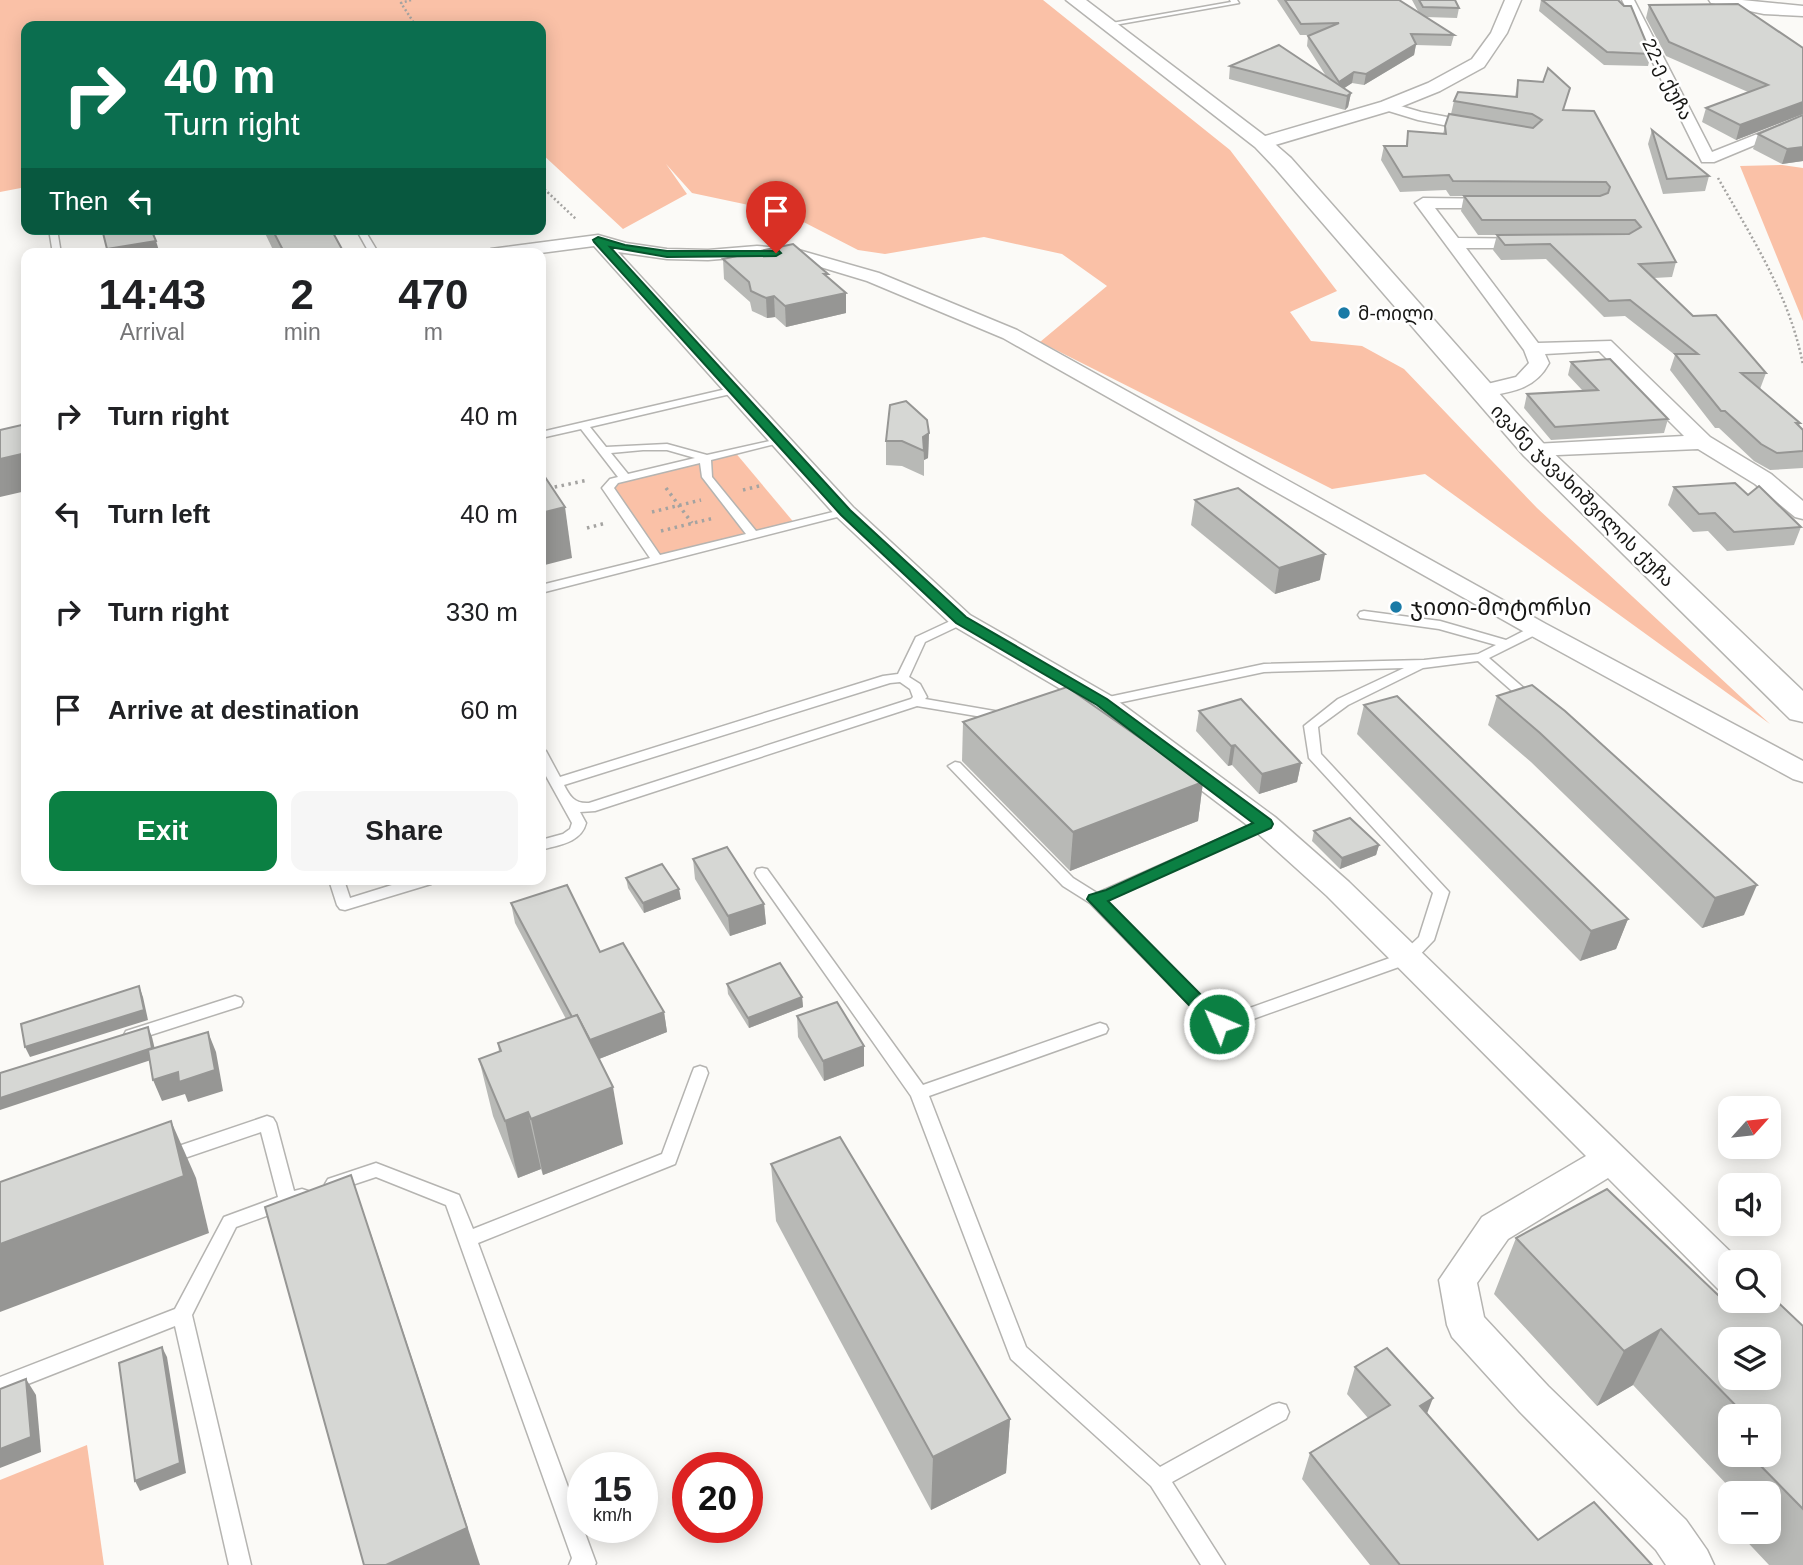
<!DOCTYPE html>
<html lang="en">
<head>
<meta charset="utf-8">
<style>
  body { margin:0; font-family:Arial,"Noto Sans Georgian",sans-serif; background:#f6f6f6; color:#202124; height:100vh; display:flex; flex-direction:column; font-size:26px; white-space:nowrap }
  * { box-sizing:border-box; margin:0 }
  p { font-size:23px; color:#757577 }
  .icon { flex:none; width:38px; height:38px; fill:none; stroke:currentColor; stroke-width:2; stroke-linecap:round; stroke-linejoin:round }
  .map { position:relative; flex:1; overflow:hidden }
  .details { position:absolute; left:21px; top:248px; width:525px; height:637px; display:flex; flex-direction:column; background:#fff; border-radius:14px; box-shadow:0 4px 18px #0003 }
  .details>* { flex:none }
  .banner { position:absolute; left:21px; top:21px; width:525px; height:214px; border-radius:14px; box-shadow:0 4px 18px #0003; background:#0b6e4f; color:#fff; overflow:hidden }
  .needle { width:46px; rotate:63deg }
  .tools { position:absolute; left:1718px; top:1096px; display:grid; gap:14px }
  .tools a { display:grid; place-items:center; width:63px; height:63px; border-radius:14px; background:#fff; box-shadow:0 4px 18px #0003; font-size:35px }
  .speed { position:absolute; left:567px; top:1452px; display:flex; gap:14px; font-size:35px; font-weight:700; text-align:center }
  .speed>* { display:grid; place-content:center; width:91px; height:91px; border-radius:50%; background:#fff; box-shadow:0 4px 18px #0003; line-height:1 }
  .speed small { font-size:18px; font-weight:400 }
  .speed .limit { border:10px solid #d22; background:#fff; color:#111 }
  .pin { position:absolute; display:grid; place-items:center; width:60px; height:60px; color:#fff; margin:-72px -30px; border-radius:50% 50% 50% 0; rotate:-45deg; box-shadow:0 0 7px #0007 }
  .pin .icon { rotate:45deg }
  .me { position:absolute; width:77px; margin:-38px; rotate:315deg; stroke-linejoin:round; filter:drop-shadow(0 0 5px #0008) }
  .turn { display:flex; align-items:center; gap:24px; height:147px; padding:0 28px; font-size:32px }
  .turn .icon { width:91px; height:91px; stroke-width:2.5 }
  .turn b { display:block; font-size:49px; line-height:60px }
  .then { display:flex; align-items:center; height:66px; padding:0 28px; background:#0003; gap:14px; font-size:26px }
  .eta { display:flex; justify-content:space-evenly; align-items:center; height:119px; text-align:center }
  .eta b { font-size:42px; font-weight:800; line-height:49px }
  .button { display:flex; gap:14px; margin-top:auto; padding:14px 28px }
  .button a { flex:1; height:80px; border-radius:14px; background:#0b8043; color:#fff; font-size:28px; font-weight:800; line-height:80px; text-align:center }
  .button a+a { background:#f6f6f6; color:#202124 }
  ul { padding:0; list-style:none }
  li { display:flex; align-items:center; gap:21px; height:98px; padding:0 28px }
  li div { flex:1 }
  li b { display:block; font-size:26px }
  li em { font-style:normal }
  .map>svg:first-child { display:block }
</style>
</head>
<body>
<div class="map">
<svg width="1803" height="1565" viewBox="0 0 1803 1565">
  <rect width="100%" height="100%" fill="#fbfaf7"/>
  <g fill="#fac1a7">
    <polygon points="0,0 1043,0 1230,150 1337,291 1290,312 1311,341 1362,346 1404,369 1537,508 1770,724 1425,474 1332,489 1040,342 1107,286 1062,254 984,237 885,254 858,250 786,213 692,193 666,164 687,194 623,229 541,153 541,26 26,26 26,187 0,192"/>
    <polygon points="1782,165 1803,168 1803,321 1740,166"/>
    <polygon points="734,451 796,525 657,559 608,488 614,481"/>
    <polygon points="87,1445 104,1565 0,1565 0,1480"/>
  </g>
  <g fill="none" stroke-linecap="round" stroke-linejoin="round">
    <g stroke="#b5b4b1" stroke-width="3">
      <g id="service">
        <polygon points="1230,0 1237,0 1239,3 1109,26 1106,24 1231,2"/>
        <polygon points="49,229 57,229 61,254 53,254"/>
        <polygon points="356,229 364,229 379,254 370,254"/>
        <path d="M735,387L740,390L739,392L590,427L606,447L667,444L707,455L783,438V442L711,460L712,477L756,531L845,509L851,512L849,514L541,593V585L650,558L602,488L610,479L618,477L581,429L541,438V432ZM643,450H667L695,458L628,474L611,453ZM700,463L702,477L746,534L660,555L614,488L618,483Z"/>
        <polygon points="1364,611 1440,621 1506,640 1533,626 1541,626 1543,629 1541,632 1489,658 1540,702 1538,705 1528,705 1478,661 1423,668 1348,705 1318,727 1321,754 1449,892 1434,940 1413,962 1225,1029 1219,1031 1213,1029 1090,903 1063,886 948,766 955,762 960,763 1073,878 1097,893 1260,821 1270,821 1272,824 1270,827 1106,901 1222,1018 1401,954 1419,937 1433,893 1309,758 1304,726 1338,699 1404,668 1264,672 1099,707 1092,703 1099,699 1264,664 1424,660 1478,654 1496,645 1439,629 1360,618 1358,615 1360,612"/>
        <path d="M961,616L967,620L965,623L925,642L909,677L920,684L927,697L925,699L1006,713L1013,717L1011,720L1006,721L917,706L595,811L580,812L586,823C581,843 558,845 541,850V840L563,834L570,829L572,823L541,767V750L546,751L560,777L883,676L898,674L916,637ZM900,682L910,689L913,697L911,699L589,803C575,804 570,797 564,785L890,683Z"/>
        <polygon points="762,868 767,869 923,1085 1094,1025 1100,1023 1106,1025 1108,1029 1106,1033 929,1096 1026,1347 1160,1467 1272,1405 1279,1403 1286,1405 1289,1412 1286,1419 1172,1482 1225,1565 1201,1565 1151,1486 1011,1359 911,1096 757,877 755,873 757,869"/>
        <polygon points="329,880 344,880 350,898 408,880 433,880 431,884 345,910 340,909 337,905"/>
        <polygon points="235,996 241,998 243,1002 241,1006 132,1041 126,1039 124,1035 126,1031"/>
        <polygon points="700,1066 706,1068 708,1073 675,1164 478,1243 596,1563 595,1565 569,1565 572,1558 446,1205 376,1177 334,1191 328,1189 325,1184 328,1179 376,1163 459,1195 473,1229 662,1154 692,1073 694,1068"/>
        <polygon points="267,1116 273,1118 276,1123 294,1191 302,1189 308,1191 311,1196 308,1201 236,1227 192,1315 251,1565 229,1565 175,1326 0,1395 0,1377 175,1309 224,1217 278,1197 261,1132 167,1164 161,1162 158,1157 161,1152"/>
      </g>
    </g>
    <g stroke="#b5b4b1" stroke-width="3">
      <g id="minor">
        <polygon points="1622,0 1634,0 1712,152 1803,116 1803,125 1714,162 1702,162"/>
        <polygon points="1387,102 1421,112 1489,125 1492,128 1484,133 1418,120 1382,109 1380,106"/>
        <path d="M1423,198L1507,199L1509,203L1507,207L1501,208H1435L1458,238L1540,239L1543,243L1534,248H1466L1538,343L1611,341L1710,437L1771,474L1803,501V519L1795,517L1755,484L1698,449L1534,456L1526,455L1523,450L1526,445L1534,444L1684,436L1599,351L1545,354L1549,363C1535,390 1510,392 1482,397L1475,395L1472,391L1475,387L1516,377L1529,363L1524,350L1415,203Z"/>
        <polygon points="598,235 626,243 667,249 708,250 757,246 795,249 879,273 1017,330 1546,624 1803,761 1803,782 1793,779 1528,634 1003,338 867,281 794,259 757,256 708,260 667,259 618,252 853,507 970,615 1111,696 1275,817 1349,882 1741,1262 1731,1262 1731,1293 1718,1289 1608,1178 1508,1239 1477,1283 1484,1317 1548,1386 1686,1520 1707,1550 1714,1565 1666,1565 1656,1550 1520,1412 1452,1337 1447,1325 1439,1280 1482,1217 1586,1156 1327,896 1255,831 1093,708 952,625 837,517 594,246 533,254 482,254 491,249"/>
      </g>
    </g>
    <g stroke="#b5b4b1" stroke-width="3">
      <g id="tertiary">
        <polygon points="1505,0 1521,0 1507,33 1484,67 1440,91 1393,110 1262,149 1252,143 1255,139 1381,102 1428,83 1472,59 1491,33"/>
        <polygon points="1709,0 1742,0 1803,6 1803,16 1764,14 1711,3"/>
      </g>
    </g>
    <g stroke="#b5b4b1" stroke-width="3">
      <polygon id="primary" points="1066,0 1086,0 1269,139 1291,158 1544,444 1803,691 1803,722 1790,719 1524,456 1275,168 1255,147"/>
    </g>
    <g stroke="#a4a3a1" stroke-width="2.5" stroke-dasharray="2 2.5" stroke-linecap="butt">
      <polyline points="411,0 401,3 416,26"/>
      <path d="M1718,178C1752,238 1790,296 1803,365"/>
      <polyline points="541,186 577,220"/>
    </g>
    <g stroke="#a4a3a1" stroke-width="3.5" stroke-dasharray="2.5 4.5" stroke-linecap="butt">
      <polyline points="666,488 692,523"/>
      <polyline points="541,490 588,480"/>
      <polyline points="743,490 763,485"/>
      <polyline points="652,512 701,500"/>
      <polyline points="587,528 606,523"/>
      <polyline points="661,531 714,518"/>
    </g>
    <use href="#service" fill="#fff" fill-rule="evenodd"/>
    <use href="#minor" fill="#fff" fill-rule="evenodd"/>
    <use href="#tertiary" fill="#fff" fill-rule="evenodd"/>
    <use href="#primary" fill="#fff" fill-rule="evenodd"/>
  </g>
  <g fill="#b8b9b6" fill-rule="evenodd">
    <polygon points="1277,0 1399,0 1419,13 1412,0 1455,0 1459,8 1457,18 1426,17 1454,35 1451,46 1416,45 1414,55 1364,85 1352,83 1344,88 1351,93 1348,107 1345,110 1229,79 1230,66 1326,76 1307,46 1308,36 1311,35 1300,35"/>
    <polygon points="1541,0 1651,54 1648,66 1604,65 1539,11"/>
    <polygon points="1649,5 1803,48 1803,114 1736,140 1702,122 1706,108 1748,92 1666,56 1646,18"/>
    <polygon points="1518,80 1564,110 1676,262 1672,277 1654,278 1693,316 1766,373 1760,389 1800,423 1799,426 1803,430 1803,468 1770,470 1754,461 1719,428 1715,428 1670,370 1675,355 1625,316 1604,317 1546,259 1501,260 1493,250 1497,235 1478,235 1461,211 1464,196 1513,196 1450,196 1446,190 1400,192 1381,160 1384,146 1406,146 1408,131 1443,134 1445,126 1451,114 1454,101 1515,97"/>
    <polygon points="1803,115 1803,161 1782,164 1753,149 1758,134"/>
    <polygon points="1652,130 1709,176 1705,191 1663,194 1648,144"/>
    <polygon points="263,229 314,229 343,251 344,254 275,254"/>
    <polygon points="723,259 829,278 846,293 846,313 786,327 775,317 767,318 752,311 750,302 724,279"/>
    <polygon points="1571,362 1668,419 1664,433 1551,440 1524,408 1527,394 1583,391 1568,375"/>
    <polygon points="929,433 928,458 924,460 924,476 902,466 886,465 886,441"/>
    <polygon points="1674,487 1748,495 1801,527 1794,545 1727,551 1708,531 1693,532 1668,505"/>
    <polygon points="1195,500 1320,580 1275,594 1191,525"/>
    <polygon points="1532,685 1744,915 1702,928 1531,762 1488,725 1497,696"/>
    <polygon points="1364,705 1628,919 1616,949 1580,961 1357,734"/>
    <polygon points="1199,711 1301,763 1297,782 1259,794 1232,765 1228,766 1196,731"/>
    <polygon points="963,722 1203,782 1198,821 1070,871 962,761"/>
    <polygon points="1314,831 1379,845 1376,855 1340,869 1312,841"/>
    <polygon points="693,859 764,904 766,924 730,936 695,879"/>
    <polygon points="626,878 681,899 644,913 628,888"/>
    <polygon points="511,903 664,1012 667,1032 599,1059 623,1144 543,1175 541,1169 518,1178 493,1116 479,1059 499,1052 498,1043 566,1019 515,923"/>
    <polygon points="727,984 802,997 803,1007 749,1028 728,994"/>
    <polygon points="797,1016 864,1046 864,1066 824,1081 798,1037"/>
    <polygon points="771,1164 1010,1419 1006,1473 931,1510 776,1221"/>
    <path d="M1516,1238L1718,1295L1803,1326V1565H1769L1737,1531H1769V1493H1731L1732,1490L1633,1385L1597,1406L1494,1294ZM1731,1416H1769V1454H1731Z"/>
    <polygon points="1355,1367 1427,1413 1538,1540 1652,1565 1370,1565 1302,1479 1310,1453 1368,1418 1347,1394"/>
    <polygon points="1731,1493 1731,1524 1719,1511"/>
  </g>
  <g fill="#969694">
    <polygon points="1416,44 1414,55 1364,85 1366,74"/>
    <polygon points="1354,72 1352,83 1337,93 1339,82"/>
    <polygon points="1351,93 1348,107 1345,110 1347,96"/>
    <polygon points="1803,102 1803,114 1736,140 1740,125"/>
    <polygon points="1803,147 1803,161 1782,164 1787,149"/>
    <polygon points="156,241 160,254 108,254 107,249"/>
    <polygon points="846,293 846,313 786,327 785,306"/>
    <polygon points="774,296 775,317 767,318 766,298"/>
    <polygon points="929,433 928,458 924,460 923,437"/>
    <polygon points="26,453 26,491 0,497 0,459"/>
    <polygon points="565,507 572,558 541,566 541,513"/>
    <polygon points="1325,554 1320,580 1275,594 1279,568"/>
    <polygon points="1235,745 1232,765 1228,766 1231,746"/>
    <polygon points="1301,763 1297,782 1259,794 1262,774"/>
    <polygon points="1203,782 1198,821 1070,871 1073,832"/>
    <polygon points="1379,845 1376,855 1340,869 1342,858"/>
    <polygon points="1757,885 1744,915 1702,928 1715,898"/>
    <polygon points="679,889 681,899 644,913 643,903"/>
    <polygon points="764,904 766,924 730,936 728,916"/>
    <polygon points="1628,919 1616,949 1580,961 1591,931"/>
    <polygon points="139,986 143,997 148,1020 30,1057 25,1047"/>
    <polygon points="802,997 803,1007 749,1028 748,1018"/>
    <polygon points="664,1012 667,1032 589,1063 585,1042"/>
    <polygon points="148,1027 152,1037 157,1058 0,1110 0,1098"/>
    <polygon points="208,1032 216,1052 223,1091 188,1102 185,1094 162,1101 153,1080"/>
    <polygon points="864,1046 864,1066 824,1081 823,1061"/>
    <polygon points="613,1087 623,1144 543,1175 531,1119"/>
    <polygon points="528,1112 541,1169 518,1178 505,1121"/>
    <polygon points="171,1121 196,1178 209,1233 0,1312 0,1244"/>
    <polygon points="370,1231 480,1565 386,1565"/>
    <polygon points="1661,1329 1633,1385 1597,1406 1624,1351"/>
    <polygon points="162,1347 167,1357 186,1473 140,1491 135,1481"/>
    <polygon points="26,1379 36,1395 41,1452 0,1468 0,1449"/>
    <polygon points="1433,1398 1423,1424 1420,1406"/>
    <polygon points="1010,1419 1006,1473 931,1510 933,1457"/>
  </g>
  <g fill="#d6d7d4" stroke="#969694" stroke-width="2" fill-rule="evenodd">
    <polygon points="1285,0 1399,0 1454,35 1411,34 1416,44 1366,74 1354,72 1339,82 1308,36 1339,23 1301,24"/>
    <polygon points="1419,0 1455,0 1459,8 1423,7"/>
    <polygon points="1542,0 1618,0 1624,6 1631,6 1651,54 1607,52"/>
    <polygon points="1738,4 1803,48 1803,102 1740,125 1706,108 1768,85 1669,42 1649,5"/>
    <polygon points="1279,45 1351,93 1347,96 1230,66"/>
    <polygon points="1548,68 1570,88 1563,110 1594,111 1676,262 1639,264 1693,316 1716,315 1766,373 1741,373 1800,423 1796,423 1803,430 1803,451 1777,453 1761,444 1725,411 1721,411 1675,354 1698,354 1630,300 1609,301 1550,244 1505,245 1497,235 1629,234 1641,227 1635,220 1482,220 1464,196 1600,196 1608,193 1610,187 1606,182 1453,181 1449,175 1403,177 1384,146 1407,146 1408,131 1446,134 1445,126 1449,114 1533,128 1542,120 1532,114 1454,101 1458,92 1517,97 1518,80 1543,82"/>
    <polygon points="1803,115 1803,147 1787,149 1758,134"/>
    <polygon points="1652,130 1709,176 1667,179"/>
    <polygon points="102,229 151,229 156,241 107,249"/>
    <polygon points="272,229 314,229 315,231 331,229 343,251 328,254 285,254"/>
    <polygon points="793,244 828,274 824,274 846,293 785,306 774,296 766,298 751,291 749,282 723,259"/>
    <polygon points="1610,359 1668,419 1555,427 1527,394 1598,390 1571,362"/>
    <polygon points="906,401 927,420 929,433 923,437 924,451 902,441 886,441 890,405"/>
    <polygon points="26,424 26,453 0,459 0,430"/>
    <polygon points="541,471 565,507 541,513"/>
    <polygon points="1735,483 1748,495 1759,486 1801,527 1734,532 1715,513 1699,514 1674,487"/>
    <polygon points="1238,488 1325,554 1279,568 1195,500"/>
    <polygon points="1532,685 1565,711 1757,885 1715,898 1540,733 1497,696"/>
    <polygon points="1067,687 1203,782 1073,832 963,722"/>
    <polygon points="1397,696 1628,919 1591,931 1364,705"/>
    <polygon points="1241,699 1301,763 1262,774 1235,745 1231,746 1199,711"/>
    <polygon points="1350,818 1379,845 1342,858 1314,831"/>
    <polygon points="727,847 764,904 728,916 693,859"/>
    <polygon points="662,864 679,889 643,903 626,878"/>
    <polygon points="567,885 600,952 623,943 664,1012 590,1040 577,1015 572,1017 511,903"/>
    <polygon points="780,963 802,997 748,1018 727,984"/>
    <polygon points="139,986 144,1010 25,1047 21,1024"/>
    <polygon points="837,1002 864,1046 823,1061 797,1016"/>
    <polygon points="577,1015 613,1087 531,1119 528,1112 505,1121 479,1059 501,1051 498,1043"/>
    <polygon points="148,1027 152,1048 0,1098 0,1073"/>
    <polygon points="208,1032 215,1070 179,1082 178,1072 153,1080 148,1050"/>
    <polygon points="171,1121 184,1176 0,1244 0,1182"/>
    <polygon points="840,1137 1010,1419 933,1457 771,1164"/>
    <polygon points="351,1175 467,1528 386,1565 364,1565 265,1207"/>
    <path d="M1607,1189L1718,1295L1731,1288V1300H1769V1294L1803,1326V1509L1753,1458L1758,1454H1769V1447L1774,1444L1769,1439V1416H1746L1661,1329L1624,1351L1516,1238ZM1731,1339H1769V1377H1731Z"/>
    <polygon points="162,1347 180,1463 135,1481 119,1363"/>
    <polygon points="1387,1348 1433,1398 1420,1406 1538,1540 1594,1502 1652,1565 1400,1565 1310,1453 1390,1405 1355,1367"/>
    <polygon points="26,1379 31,1437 0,1449 0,1389"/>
  </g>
  <polygon fill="#0b8043" stroke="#07532c" stroke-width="2" points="598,237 625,245 667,251 779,251 781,253 776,256 667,257 610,247 850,510 966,617 1107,699 1271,820 1273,824 1271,828 1108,901 1225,1019 1228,1024 1225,1029 1212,1029 1087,899 1089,895 1106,890 1253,823 1097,705 956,623 841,515 594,242 593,240"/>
  <g fill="#197aa6" stroke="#fff" stroke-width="2.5">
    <circle cx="1344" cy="313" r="7"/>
    <circle cx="1396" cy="607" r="7"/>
  </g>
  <g text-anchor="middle" stroke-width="5" stroke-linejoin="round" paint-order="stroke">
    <g font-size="19" fill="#171715" stroke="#fff">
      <text transform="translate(1668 79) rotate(63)" y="7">22-ე ქუჩა</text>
      <text transform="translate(1583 495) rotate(45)" y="7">ივანე ჯავახიშვილის ქუჩა</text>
    </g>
    <g font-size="19" fill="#171715" stroke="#fff" text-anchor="start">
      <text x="1358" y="320">მ-ოილი</text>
    </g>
    <g font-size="23" fill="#171715" stroke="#fff" text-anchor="start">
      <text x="1410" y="615">ჯითი-მოტორსი</text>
    </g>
  </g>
</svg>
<div class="tools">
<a><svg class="needle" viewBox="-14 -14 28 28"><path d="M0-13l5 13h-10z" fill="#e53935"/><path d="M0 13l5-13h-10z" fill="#757577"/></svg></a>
<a><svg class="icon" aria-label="sound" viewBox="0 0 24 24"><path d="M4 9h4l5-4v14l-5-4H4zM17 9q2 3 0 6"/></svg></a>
<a><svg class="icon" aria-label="search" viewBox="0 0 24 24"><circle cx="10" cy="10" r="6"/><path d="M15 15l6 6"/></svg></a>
<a><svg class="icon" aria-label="layers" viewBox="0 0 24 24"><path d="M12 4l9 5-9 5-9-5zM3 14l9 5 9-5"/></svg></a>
<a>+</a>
<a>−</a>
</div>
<div class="speed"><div>15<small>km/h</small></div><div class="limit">20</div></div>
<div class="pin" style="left:776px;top:253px;background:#d93025"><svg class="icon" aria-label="arrive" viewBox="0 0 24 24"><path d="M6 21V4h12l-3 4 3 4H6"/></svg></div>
<svg class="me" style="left:1219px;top:1024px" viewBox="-20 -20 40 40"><circle r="17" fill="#0b8043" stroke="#fff" stroke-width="3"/><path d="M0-11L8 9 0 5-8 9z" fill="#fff"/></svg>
<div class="banner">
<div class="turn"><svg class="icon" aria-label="right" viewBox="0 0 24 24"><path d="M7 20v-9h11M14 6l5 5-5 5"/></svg><div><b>40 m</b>Turn right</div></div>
<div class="then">Then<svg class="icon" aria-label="left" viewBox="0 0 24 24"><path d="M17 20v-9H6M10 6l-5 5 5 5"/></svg></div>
</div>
<section class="details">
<div class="eta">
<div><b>14:43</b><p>Arrival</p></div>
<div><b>2</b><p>min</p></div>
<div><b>470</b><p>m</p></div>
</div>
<ul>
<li><svg class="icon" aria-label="right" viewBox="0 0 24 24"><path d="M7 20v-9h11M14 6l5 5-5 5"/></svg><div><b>Turn right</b></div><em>40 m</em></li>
<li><svg class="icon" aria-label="left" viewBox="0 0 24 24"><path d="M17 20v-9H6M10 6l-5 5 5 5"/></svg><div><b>Turn left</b></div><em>40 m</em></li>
<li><svg class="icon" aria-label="right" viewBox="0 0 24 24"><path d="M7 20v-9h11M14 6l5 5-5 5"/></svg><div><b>Turn right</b></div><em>330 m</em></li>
<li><svg class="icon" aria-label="arrive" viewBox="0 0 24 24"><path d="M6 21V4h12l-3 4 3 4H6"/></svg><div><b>Arrive at destination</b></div><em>60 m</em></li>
</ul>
<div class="button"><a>Exit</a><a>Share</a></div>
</section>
</div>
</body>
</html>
